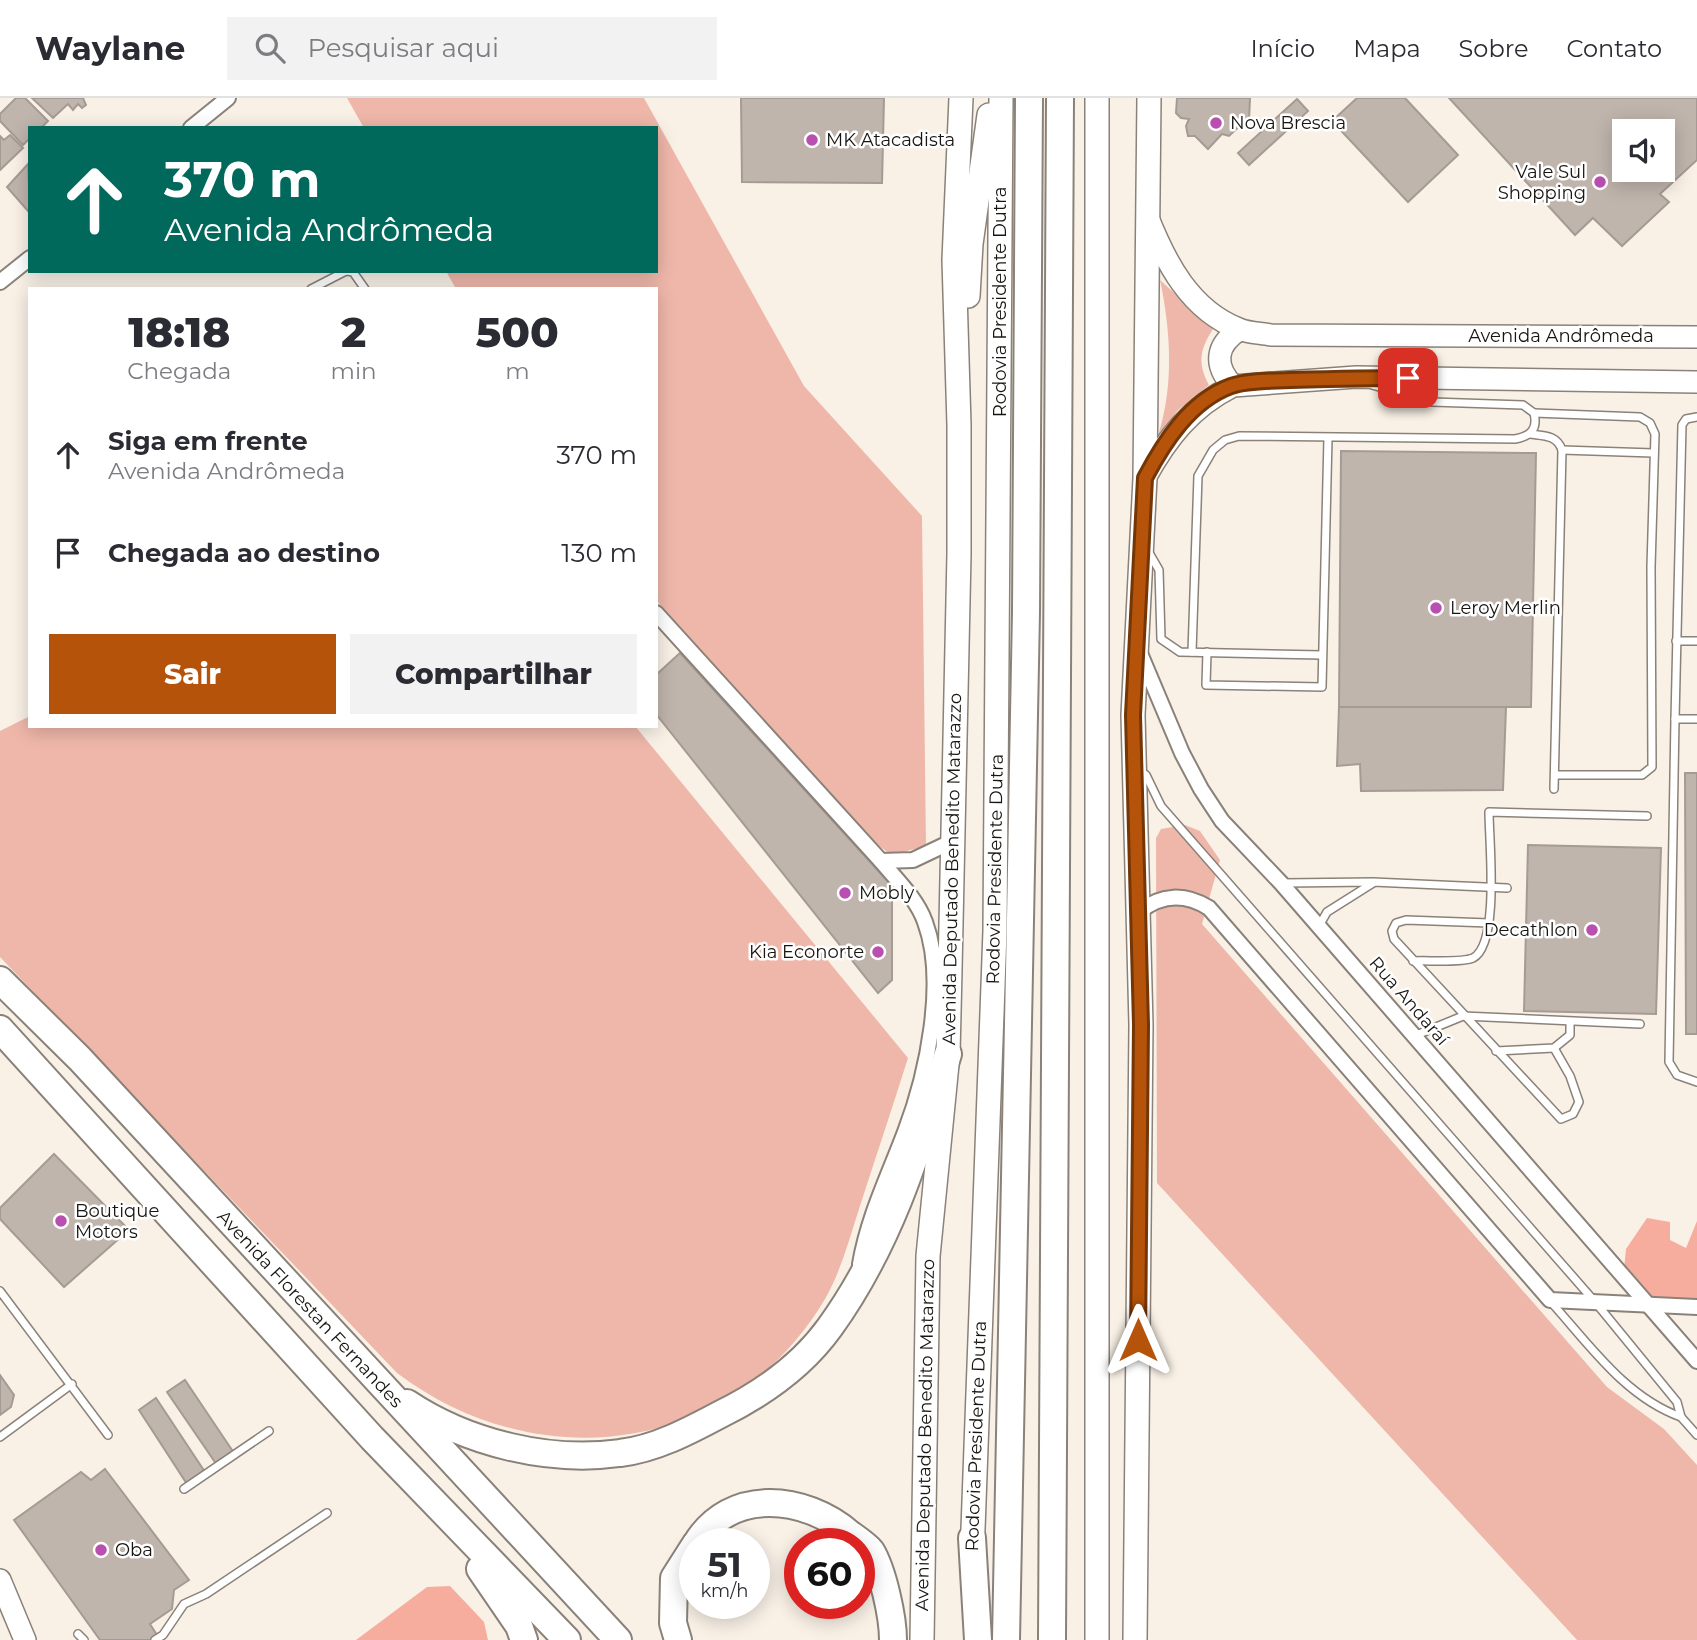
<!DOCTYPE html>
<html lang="pt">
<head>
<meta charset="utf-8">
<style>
  body { margin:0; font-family:Montserrat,sans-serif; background:#f2f2f3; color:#2b2b33; height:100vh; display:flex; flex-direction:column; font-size:26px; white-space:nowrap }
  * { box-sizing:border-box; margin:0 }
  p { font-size:23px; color:#7c7c81 }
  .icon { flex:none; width:38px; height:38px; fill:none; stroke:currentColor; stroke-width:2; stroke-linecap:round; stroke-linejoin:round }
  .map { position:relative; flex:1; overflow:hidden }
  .panel { position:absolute; left:28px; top:189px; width:630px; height:441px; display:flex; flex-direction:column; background:#fff; border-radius:0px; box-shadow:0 4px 18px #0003 }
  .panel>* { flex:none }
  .banner { position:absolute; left:28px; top:28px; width:630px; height:147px; border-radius:0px; box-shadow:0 4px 18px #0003; background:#00695c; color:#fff; overflow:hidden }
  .controls { position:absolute; left:1612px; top:21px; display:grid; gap:14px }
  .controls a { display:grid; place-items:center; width:63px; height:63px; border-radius:0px; background:#fff; box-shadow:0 4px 18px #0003; font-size:35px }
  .speed { position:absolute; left:679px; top:1430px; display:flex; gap:14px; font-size:35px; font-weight:700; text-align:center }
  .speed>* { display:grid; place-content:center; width:91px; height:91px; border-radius:50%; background:#fff; box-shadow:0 4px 18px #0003; line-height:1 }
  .speed small { font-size:18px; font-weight:400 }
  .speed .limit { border:10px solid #d22; background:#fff; color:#111 }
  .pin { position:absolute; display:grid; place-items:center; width:60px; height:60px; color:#fff; margin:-30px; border-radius:14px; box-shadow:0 4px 10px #0006 }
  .me { position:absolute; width:77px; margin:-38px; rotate:0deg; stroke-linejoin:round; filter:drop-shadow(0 0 5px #0008) }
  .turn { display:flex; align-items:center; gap:24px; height:147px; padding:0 21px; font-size:32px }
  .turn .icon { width:91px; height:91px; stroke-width:2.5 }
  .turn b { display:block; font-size:49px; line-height:60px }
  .eta { display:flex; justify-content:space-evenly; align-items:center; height:119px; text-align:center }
  .eta b { font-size:42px; font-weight:800; line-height:49px }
  .primary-button { display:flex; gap:14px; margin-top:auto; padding:14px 21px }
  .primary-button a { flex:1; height:80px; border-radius:0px; background:#b45309; color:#fff; font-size:28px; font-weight:800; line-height:80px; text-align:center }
  .primary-button a+a { background:#f2f2f3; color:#2b2b33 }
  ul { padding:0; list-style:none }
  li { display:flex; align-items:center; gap:21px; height:98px; padding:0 21px }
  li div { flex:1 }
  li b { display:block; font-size:26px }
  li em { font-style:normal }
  header { display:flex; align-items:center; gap:42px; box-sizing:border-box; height:98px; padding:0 35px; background:#fff; border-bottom:2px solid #e1e1e2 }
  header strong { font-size:33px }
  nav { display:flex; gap:38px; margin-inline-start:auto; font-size:24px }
  .search { width:490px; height:63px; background:#f2f2f3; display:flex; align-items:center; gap:18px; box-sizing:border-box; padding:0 24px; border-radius:0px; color:#7c7c81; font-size:26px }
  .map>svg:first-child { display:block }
</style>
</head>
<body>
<header>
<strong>Waylane</strong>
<div class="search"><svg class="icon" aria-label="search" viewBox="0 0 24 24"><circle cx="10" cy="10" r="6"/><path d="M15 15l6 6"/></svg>Pesquisar aqui</div>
<nav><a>Início</a><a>Mapa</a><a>Sobre</a><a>Contato</a></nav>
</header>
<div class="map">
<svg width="1697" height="1542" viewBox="0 0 1697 1542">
  <rect width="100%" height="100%" fill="#f9f1e6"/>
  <g fill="#efb7aa">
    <polygon points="347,0 644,0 804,288 922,418 926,748 891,757 873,743 656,502 656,191 456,191 446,173 656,173 656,30 364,30"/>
    <path d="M1160,182L1194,213L1216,227C1201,248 1196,263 1209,287L1178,312L1158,338C1174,288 1171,234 1160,182Z"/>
    <path d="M30,618V628H635L908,960C892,1011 875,1061 859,1111C849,1142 841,1173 825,1201C733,1357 537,1381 397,1275L0,859V633Z"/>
    <polygon points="1185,727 1200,733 1220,762 1202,826 1607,1289 1664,1331 1697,1367 1697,1542 1577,1542 1157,1085 1156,740 1161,731"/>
  </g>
  <g fill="#f6ad9d">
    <polygon points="1647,1120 1670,1124 1670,1142 1686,1150 1697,1123 1697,1203 1653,1202 1624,1171 1626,1151"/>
    <polygon points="450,1488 484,1524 488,1542 356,1542 427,1489"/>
  </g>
  <g fill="#c0b5ad" stroke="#a69a94" stroke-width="2" fill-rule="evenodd">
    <polygon points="16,0 25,0 48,23 41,30 30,30 30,40 23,47 0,23 0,16"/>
    <polygon points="32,0 83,0 86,7 82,10 78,6 73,12 68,6 53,20"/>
    <polygon points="741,0 884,0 882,85 742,84"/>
    <polygon points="1177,0 1250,0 1249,23 1245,23 1229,38 1222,36 1208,51 1195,38 1188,38 1186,28 1189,21 1181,20 1176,15"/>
    <polygon points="1357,0 1405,0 1458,57 1408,104 1332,23"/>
    <path d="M1449,0H1697V62L1660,96L1669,104L1622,148L1593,120L1575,137ZM1624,33H1662V72H1624Z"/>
    <polygon points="1297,1 1308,13 1249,67 1238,55"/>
    <polygon points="10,37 23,50 0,72 0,38 4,42"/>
    <polygon points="28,66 30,112 28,113 7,89"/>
    <polygon points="1341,353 1536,355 1531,609 1339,609"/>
    <polygon points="680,555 892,788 892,882 878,895 656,616 656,577"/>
    <polygon points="1339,609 1506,609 1503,692 1361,693 1360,666 1337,668"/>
    <polygon points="1685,675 1697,675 1697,936 1686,936"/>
    <polygon points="1528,747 1661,750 1656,916 1524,913"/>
    <polygon points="54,1056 129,1132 64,1189 0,1121 0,1110"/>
    <polygon points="0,1277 14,1297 11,1309 0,1317"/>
    <polygon points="185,1282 234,1355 217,1367 167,1294"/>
    <polygon points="156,1300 205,1374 187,1386 139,1312"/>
    <polygon points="105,1371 189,1482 174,1492 172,1511 150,1526 157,1537 150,1542 100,1542 14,1422 81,1374 91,1382"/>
  </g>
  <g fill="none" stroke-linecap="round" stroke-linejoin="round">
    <g stroke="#8a8279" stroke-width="10">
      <g id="lane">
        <polyline points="347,173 353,174 365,191"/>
        <polyline points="311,191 346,173"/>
        <polyline points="1534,315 1640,319 1650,325 1655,336 1651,469 1652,669 1642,677 1555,677"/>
        <polyline points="1697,319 1686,321 1682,327 1675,621 1697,621"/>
        <path d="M1530,336C1544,338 1557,337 1562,352L1554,691"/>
        <polyline points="1562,352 1653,355"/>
        <polyline points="1148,453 1159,472 1161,541 1180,554 1322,557"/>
        <polyline points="1676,543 1697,543"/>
        <path d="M1192,554L1198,378L1213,352L1225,342L1239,338L1515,341C1531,338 1538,331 1534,315L1523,307L1432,304L1372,287"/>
        <polyline points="1207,554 1206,587 1322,589 1328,340"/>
        <polyline points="1675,621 1669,964 1677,977 1697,984"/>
        <polyline points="1138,672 1146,677 1161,708 1596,1205 1677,1304 1681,1319 1697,1337"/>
        <polyline points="1284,785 1373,784 1507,790"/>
        <polyline points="1489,825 1406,822 1396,825 1392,833 1394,841 1561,1021 1573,1016 1579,1004 1570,978 1554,950"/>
        <polyline points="1319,828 1327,814 1373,785"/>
        <path d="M1413,863C1427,862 1462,865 1473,860C1500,846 1489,743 1489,714L1647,718"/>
        <polyline points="1414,938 1463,918 1640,926"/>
        <polyline points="1496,953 1554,950 1570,937 1570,924"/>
        <polyline points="0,1193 108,1337"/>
        <path d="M1550,1203C1589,1246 1625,1299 1681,1319"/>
        <polyline points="0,1339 72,1286"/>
        <polyline points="184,1391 269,1333"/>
        <polyline points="78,1536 84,1542"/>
        <polyline points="155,1542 163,1537 184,1506 206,1496 327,1415"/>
      </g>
    </g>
    <g stroke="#8a8279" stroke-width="18">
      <g id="street">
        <polyline points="191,30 228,0"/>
        <polyline points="0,184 30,160"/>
        <path d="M656,515L881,763C896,781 917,801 925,824C947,883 927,976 905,1034C888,1079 868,1119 860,1166"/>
        <polyline points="1139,553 1182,655 1201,691 1222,723 1281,785 1697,1263"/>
        <polyline points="881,763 913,762 953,743"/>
        <path d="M1139,814C1161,796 1185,795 1209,810L1550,1202L1697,1209"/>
      </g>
    </g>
    <g stroke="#8a8279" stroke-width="24">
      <g id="secondary">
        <path d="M1148,120C1166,165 1190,212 1239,231C1248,235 1261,235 1271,237L1697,239"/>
        <path d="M1233,288C1213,267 1216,247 1239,232"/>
        <path d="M1145,380C1167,340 1191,309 1233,288L1356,279L1697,284"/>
        <polyline points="0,1482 25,1542"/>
      </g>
    </g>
    <g stroke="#8a8279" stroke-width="26">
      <g id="primary">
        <polyline points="1097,0 1097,1542"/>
        <polyline points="968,198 971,146 989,17"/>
        <polyline points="972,1458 995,833 1001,0"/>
        <polyline points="922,1542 928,1158 948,956 950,872 959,456 959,327 954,162 961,0"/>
        <polyline points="1135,1542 1141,927 1133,617 1145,380 1149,0"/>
      </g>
    </g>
    <g stroke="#8a8279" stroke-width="30">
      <g id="highway">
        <polyline points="0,882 80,961 618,1542"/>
        <polyline points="0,931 372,1340 567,1542"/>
        <path d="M407,1305C467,1345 549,1365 620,1355C655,1351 689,1333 719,1317C762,1296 802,1268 830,1229C890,1146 918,1052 948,956"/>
        <polyline points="972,1440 978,1542"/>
        <path d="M696,1446C730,1389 805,1397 850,1436C857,1441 866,1447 871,1453C883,1473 893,1519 893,1542"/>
        <polyline points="480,1471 519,1528 524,1542"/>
        <polyline points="678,1542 673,1525 674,1480 695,1447"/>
        <polyline points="1006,1542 1026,514 1029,0"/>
        <polyline points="1052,1542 1060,0"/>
      </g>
    </g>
    <use href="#lane" stroke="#fff" stroke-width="7"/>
    <use href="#street" stroke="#fff" stroke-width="14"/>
    <use href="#secondary" stroke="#fff" stroke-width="21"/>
    <use href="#primary" stroke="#fff" stroke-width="23"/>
    <use href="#highway" stroke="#fff" stroke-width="26"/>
  </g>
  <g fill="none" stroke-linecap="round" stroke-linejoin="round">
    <g stroke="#753606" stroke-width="18">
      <path id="route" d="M1138,1242L1141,927L1133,617L1145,380C1164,344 1190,303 1231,288C1248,282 1272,283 1290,282C1329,281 1368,280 1408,280"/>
    </g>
    <use href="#route" stroke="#b45309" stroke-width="12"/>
  </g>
  <g fill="#b94fb1" stroke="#fff" stroke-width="2.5">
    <circle cx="1216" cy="25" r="7"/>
    <circle cx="812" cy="42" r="7"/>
    <circle cx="1600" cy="84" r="7"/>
    <circle cx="1436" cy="510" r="7"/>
    <circle cx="845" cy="795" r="7"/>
    <circle cx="1592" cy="832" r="7"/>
    <circle cx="878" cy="854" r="7"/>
    <circle cx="61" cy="1123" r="7"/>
    <circle cx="101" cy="1452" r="7"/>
  </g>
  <g text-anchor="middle" stroke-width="5" stroke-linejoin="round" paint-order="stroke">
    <g font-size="18" fill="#171511" stroke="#fff" text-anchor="start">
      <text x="1230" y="31">Nova Brescia</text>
      <text x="826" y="48">MK Atacadista</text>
      <text x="1586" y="80" text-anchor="end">Vale Sul<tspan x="1586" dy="21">Shopping</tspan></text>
      <text x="1450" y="516">Leroy Merlin</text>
      <text x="859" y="801">Mobly</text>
      <text x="1578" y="838" text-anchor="end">Decathlon</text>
      <text x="864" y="860" text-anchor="end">Kia Econorte</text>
      <text x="75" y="1119">Boutique<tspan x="75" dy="21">Motors</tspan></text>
      <text x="115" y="1458">Oba</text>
    </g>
    <g font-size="18" fill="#171511" stroke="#fff">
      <text transform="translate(1000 204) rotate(-90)" y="6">Rodovia Presidente Dutra</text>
      <text x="1561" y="244">Avenida Andrômeda</text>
      <text transform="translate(952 771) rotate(-89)" y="6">Avenida Deputado Benedito Matarazzo</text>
      <text transform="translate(995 771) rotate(-89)" y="6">Rodovia Presidente Dutra</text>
      <text transform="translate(1409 903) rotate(49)" y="6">Rua Andaraí</text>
      <text transform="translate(310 1211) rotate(47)" y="6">Avenida Florestan Fernandes</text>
      <text transform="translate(925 1337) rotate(-89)" y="6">Avenida Deputado Benedito Matarazzo</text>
      <text transform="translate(976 1338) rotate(-88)" y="6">Rodovia Presidente Dutra</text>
    </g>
  </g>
</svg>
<div class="controls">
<a><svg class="icon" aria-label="sound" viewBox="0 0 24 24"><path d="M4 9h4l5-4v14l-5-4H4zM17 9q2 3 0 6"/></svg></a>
</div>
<div class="speed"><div>51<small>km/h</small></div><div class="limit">60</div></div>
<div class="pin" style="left:1408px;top:280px;background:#d93025"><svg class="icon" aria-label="arrive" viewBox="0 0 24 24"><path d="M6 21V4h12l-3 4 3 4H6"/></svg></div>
<svg class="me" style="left:1138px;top:1242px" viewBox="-20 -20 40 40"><path d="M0-17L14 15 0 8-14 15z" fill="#b45309" stroke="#fff" stroke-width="4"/></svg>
<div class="banner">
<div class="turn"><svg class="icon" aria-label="ahead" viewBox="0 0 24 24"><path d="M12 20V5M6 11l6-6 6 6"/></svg><div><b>370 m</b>Avenida Andrômeda</div></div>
</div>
<section class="panel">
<div class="eta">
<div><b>18:18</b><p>Chegada</p></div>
<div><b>2</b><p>min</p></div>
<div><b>500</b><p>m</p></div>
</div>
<ul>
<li><svg class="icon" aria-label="ahead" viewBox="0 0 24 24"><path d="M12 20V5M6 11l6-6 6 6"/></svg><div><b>Siga em frente</b><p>Avenida Andrômeda</p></div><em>370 m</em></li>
<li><svg class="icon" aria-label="arrive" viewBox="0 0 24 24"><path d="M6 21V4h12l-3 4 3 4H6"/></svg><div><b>Chegada ao destino</b></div><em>130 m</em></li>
</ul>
<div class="primary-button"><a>Sair</a><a>Compartilhar</a></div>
</section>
</div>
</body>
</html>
